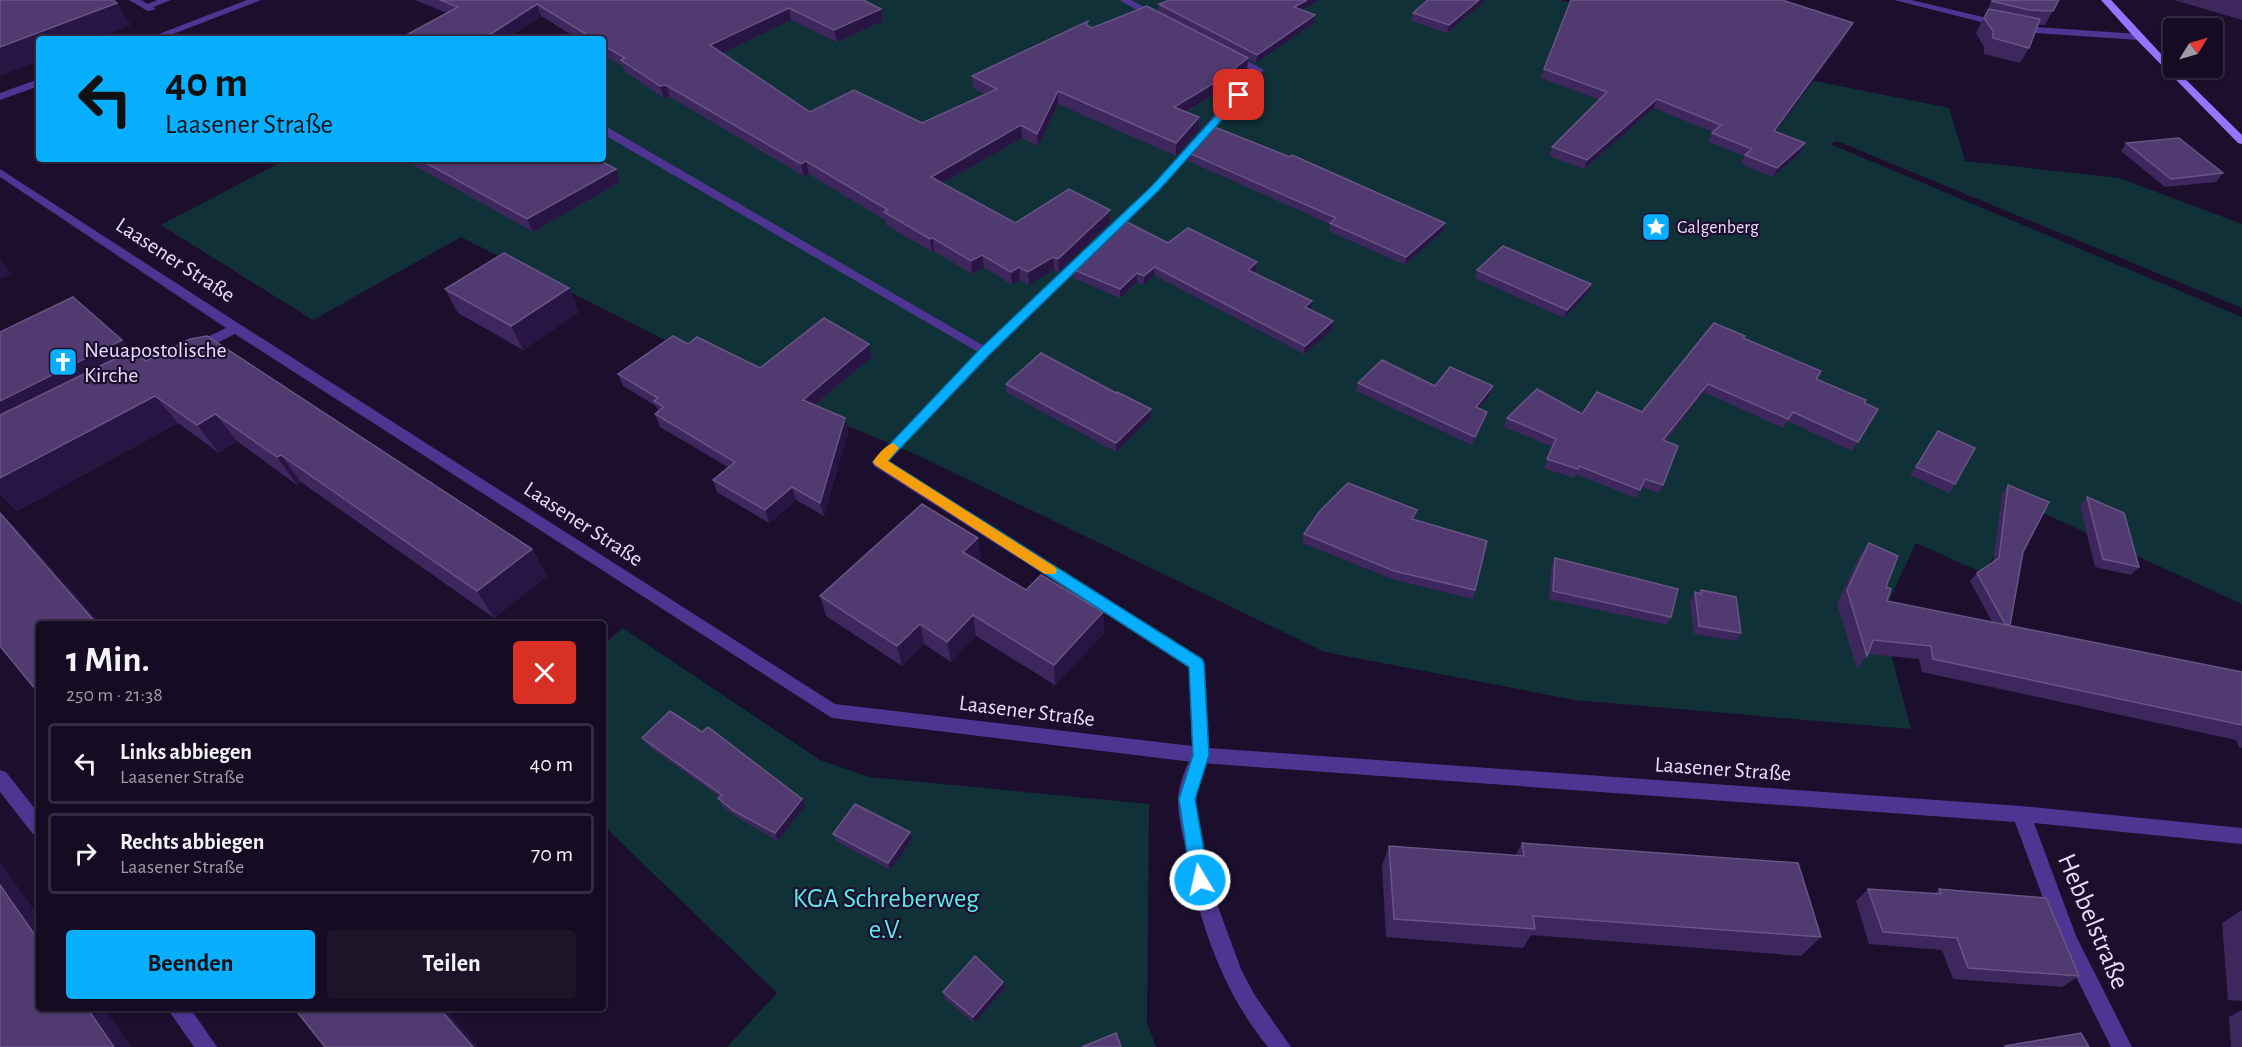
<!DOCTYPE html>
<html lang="de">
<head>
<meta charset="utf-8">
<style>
  body { margin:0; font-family:"Alegreya Sans",sans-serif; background:#1e142a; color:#f1f3f6; height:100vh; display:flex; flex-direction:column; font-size:22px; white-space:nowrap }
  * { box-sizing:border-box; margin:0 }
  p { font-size:20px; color:#9d9ba5 }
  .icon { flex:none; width:33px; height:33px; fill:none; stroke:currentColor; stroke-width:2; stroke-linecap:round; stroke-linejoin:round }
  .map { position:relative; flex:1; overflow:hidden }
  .sheet { position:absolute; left:36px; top:621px; width:570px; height:390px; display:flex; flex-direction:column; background:#150b22; border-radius:6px; box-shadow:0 2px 4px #0004,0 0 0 2px #342b40 }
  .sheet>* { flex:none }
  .banner { position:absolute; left:36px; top:36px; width:570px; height:126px; border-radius:6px; box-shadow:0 2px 4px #0004,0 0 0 2px #342b40; background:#08aeff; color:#111; overflow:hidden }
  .needle { width:39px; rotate:53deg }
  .tools { position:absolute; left:2163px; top:18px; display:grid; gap:12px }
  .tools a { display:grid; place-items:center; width:60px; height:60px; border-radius:6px; background:#150b22; box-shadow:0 2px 4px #0004,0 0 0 2px #342b40; font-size:30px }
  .pin { position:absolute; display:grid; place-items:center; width:51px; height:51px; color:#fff; margin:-26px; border-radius:12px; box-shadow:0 3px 9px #0006 }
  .me { position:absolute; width:66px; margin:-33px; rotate:351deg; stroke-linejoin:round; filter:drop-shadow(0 0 4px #0008) }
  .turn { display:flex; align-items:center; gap:21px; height:126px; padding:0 30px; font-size:27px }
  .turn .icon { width:78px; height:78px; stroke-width:2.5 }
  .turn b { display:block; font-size:42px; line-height:51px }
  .round { display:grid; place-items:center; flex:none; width:63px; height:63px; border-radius:6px; background:#1e142a }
  .headline { display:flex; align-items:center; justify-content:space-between; height:102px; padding:0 30px }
  h1 { font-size:36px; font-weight:700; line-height:45px }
  .primary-button { display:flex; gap:12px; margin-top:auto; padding:12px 30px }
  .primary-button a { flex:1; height:69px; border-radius:6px; background:#08aeff; color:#111; font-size:24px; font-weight:700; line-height:69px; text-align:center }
  .primary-button a+a { background:#1e142a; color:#f1f3f6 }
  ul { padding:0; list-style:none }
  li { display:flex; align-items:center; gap:18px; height:81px; margin:0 12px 9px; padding:0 18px; border:3px solid #342b40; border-radius:6px }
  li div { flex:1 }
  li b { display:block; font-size:22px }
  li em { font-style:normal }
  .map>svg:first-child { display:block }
</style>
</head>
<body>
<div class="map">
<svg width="2242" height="1047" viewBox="0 0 2242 1047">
  <rect width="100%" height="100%" fill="#1c0f2e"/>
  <g fill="#113139">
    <polygon points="551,0 1559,0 1735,36 1730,64 1949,108 1965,161 2119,178 2242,224 2242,308 1837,141 1830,144 2242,317 2242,604 2019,502 1985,574 1916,543 1881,617 1911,729 1575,700 1325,652 915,454 776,396 461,237 313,320 161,225 287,159 603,159 603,39"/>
    <polygon points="623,628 820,760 869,777 1149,804 1147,1023 1156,1047 727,1047 777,993 603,825 603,645"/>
  </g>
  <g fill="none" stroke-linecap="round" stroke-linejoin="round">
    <g fill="#4e3592" fill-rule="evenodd">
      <polygon points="157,0 171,0 146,10 141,7"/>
      <polygon points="1119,0 1131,0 1162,17 1154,19"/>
      <polygon points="1225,53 1233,53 1264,70 1160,190 990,355 985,356 603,134 603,126 607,127 984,346 1152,186 1253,71 1225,57"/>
      <path d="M1201,747L1207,750L1210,755L1198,788L1196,804L1214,896L1241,969L1254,994L1291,1047H1268C1222,991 1199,922 1186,851C1183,835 1178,818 1178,801C1178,784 1187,765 1195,750Z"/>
    </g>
    <g fill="#4e3592" fill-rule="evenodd">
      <polygon points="129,0 141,0 156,9 148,11"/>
      <polygon points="247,0 261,0 160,39 146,39"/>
      <polygon points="1894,0 1911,0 2021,26 2139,34 2144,37 2139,40 2021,32"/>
      <polygon points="39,79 39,86 0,100 0,93"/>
      <polygon points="0,169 241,325 835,704 1192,746 1189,667 874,466 872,462 980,349 990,349 992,352 990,355 888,461 1203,659 1205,664 1209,748 2021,806 2242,828 2242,844 2034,823 2076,936 2132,1047 2111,1047 2061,947 2015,822 1201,763 832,718 235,334 201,351 191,351 189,348 191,345 226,328 0,177"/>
      <polygon points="0,770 6,772 39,814 39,836 33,834 0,792"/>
      <polygon points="167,1008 190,1008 217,1047 194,1047"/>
    </g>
    <polygon fill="#9773ff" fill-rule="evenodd" points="2101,0 2111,0 2174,68 2242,135 2242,144 2238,143 2136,39"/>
  </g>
  <g fill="#3e275d">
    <polygon points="415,0 863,0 881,9 883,21 837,42 791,20 722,53 810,112 922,123 985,94 973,88 972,76 1088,21 1089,27 1092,28 1159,12 1159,4 1302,10 1314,23 1256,63 1248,59 1247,70 1220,91 1186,112 1199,117 1199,129 1176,156 1058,104 1038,146 1022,138 943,183 1015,223 1110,222 1059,272 1054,270 1029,285 1020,280 1012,285 984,267 972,274 934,251 932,252 886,225 885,220 809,174 804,176 670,97 664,98 625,72 623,66 603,54 603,39 578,39 541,16 506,39 400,39 447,13"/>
    <polygon points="1428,0 1485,0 1484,2 1447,33 1411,21 1413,13"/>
    <polygon points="1992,0 2059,0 2045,25 2038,25 2029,48 2020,63 1984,54 1984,47 1976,33"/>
    <polygon points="2174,0 2242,0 2242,20"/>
    <polygon points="1849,32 1776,131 1801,152 1773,177 1741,164 1744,156 1708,142 1713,132 1654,108 1584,169 1549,156 1552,147 1600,100 1541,78 1544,69"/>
    <polygon points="2126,143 2223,173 2216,182 2165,187 2121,151"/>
    <polygon points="1189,153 1443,231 1405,265 1329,231 1330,224 1188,161"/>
    <polygon points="403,159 541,159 545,161 616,169 620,182 533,232"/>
    <polygon points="1168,243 1257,262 1256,271 1254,273 1310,310 1332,330 1304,354 1154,275 1144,285 1137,282 1120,298 1073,278 1072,269"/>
    <polygon points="1477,270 1591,284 1588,293 1564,318 1475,278"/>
    <polygon points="569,288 579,312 523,350 458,313 445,289"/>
    <polygon points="0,332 122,340 131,352 146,361 532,549 547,576 494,618 301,482 297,485 237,441 219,453 178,423 17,511 0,494"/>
    <polygon points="1743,338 1821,371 1817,379 1878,409 1852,451 1788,421 1783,428 1704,392 1666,441 1663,485 1659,493 1641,487 1636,498 1576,474 1574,478 1544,468 1553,447 1504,427 1507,418 1582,414 1642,412"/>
    <polygon points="688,344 760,368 872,357 815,405 845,418 848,431 824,516 796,500 769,523 717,492 713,480 728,467 660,427 655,414 658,411 656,406 623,386 618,374"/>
    <polygon points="1358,383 1435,386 1490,394 1479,408 1487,412 1484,420 1472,445 1356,391"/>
    <polygon points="1006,384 1116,393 1151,417 1116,452 1006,392"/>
    <polygon points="1938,431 1955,484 1949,493 1910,475"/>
    <polygon points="2008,485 2023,552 2010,625 2242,672 2242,748 2239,747 2236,740 1922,672 1919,659 1868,654 1857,669 1837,604 1859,557 1869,543 1886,587 1887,601 1992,622 1970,581 1977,573 1993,563 2002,494"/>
    <polygon points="2087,497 2139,567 2131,575 2095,567 2080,506"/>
    <polygon points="1414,520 1475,590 1473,599 1392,579 1302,543 1304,534"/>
    <polygon points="981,558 978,561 1026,590 1103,612 1104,633 1055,685 976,636 951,662 924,644 902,666 826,616 820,596"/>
    <polygon points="1555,558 1671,617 1667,625 1549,599 1551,567"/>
    <polygon points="1701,590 1741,633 1736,641 1694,634 1690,601 1695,592 1699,594"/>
    <polygon points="642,738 805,806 778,841 738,818 722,806 718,798 720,797 647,745"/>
    <polygon points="910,832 912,839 890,870 836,841 833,834"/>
    <polygon points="1522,843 1821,937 1801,956 1531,935 1523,948 1386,937 1382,866 1389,846 1516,855"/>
    <polygon points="1868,889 1934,894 1939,889 2079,976 2062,987 1953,979 1942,950 1869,944 1856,901"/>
    <polygon points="2242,910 2242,1001 2228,1000 2222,923"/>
    <polygon points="1005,988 974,1023 945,999 943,992"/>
    <polygon points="2242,1010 2242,1047 2231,1047 2229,1017"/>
  </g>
  <g fill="#291543">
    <polygon points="1307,0 1320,0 1293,15 1294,7"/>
    <polygon points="1479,0 1485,0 1484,2 1447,33 1449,25"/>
    <polygon points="117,3 131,25 95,39 39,39 39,61 0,76 0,47"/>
    <polygon points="537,4 541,16 506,39 483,39"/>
    <polygon points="789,8 791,20 714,57 710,45"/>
    <polygon points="881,9 883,21 837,42 834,30"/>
    <polygon points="1315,15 1314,23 1256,63 1257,55"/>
    <polygon points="1853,23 1849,32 1770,140 1774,131"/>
    <polygon points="1248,58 1247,70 1220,91 1173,119 1174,107"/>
    <polygon points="666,85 670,97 664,98 660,86"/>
    <polygon points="1058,91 1058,104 1038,146 1037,134"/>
    <polygon points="1657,99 1654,108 1584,169 1587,160"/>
    <polygon points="1199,117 1199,129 1176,156 1176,143"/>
    <polygon points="1021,125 1022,138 932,189 931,177"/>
    <polygon points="1805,143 1801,152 1773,177 1777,168"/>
    <polygon points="806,161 809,174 804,176 801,164"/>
    <polygon points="616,169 620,182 533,232 527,219"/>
    <polygon points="1110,210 1110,222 1059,272 1058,259"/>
    <polygon points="1445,223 1443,231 1405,265 1406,257"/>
    <polygon points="933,238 934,251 932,252 930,239"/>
    <polygon points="982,255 984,267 972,274 971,261"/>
    <polygon points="1053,257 1054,270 1029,285 1028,272"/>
    <polygon points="0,259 12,274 0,279"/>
    <polygon points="1257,262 1256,271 1247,278 1248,270"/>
    <polygon points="1019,267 1020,280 1012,285 1011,272"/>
    <polygon points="1155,267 1154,275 1144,285 1144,276"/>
    <polygon points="1137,273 1137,282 1120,298 1120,289"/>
    <polygon points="1591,284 1588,293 1564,318 1567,310"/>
    <polygon points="569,288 579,312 523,350 511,326"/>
    <polygon points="1312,301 1311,309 1305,307"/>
    <polygon points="1333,321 1332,330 1304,354 1305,346"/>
    <polygon points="122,340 144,368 0,442 0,401"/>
    <polygon points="869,344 872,357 806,412 803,400"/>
    <polygon points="1708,384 1704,392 1659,448 1663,440"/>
    <polygon points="1493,386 1490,394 1474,415 1476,407"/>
    <polygon points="155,396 178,423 17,511 0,494 0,478"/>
    <polygon points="1151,409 1151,417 1116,452 1116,443"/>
    <polygon points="1487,412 1484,420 1472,445 1475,437"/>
    <polygon points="215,414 237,441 219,453 197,425"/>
    <polygon points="845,418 848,431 824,516 820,503"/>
    <polygon points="281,455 301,482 297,485 277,457"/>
    <polygon points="792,487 796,500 769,523 765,510"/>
    <polygon points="0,512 17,529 101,624 97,624 0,513"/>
    <polygon points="978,538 981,558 966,573 963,552"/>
    <polygon points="532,549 547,576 494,618 477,591"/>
    <polygon points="1103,612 1104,633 1055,685 1054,665"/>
    <polygon points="973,615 976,636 951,662 947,642"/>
    <polygon points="920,624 924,644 902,666 897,646"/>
    <polygon points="802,799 805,806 778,841 775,833"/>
    <polygon points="910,832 912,839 890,870 888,863"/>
    <polygon points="0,862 39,917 39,941 0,885"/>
    <polygon points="1003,982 1005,988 974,1023 973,1017"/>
    <polygon points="87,1008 104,1008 132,1047 114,1047"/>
    <polygon points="439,1008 444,1008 478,1047 473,1047"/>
  </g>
  <g fill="#503a6f" stroke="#685485" stroke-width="1.5">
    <polygon points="0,0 113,0 117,3 0,47"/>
    <polygon points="440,0 863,0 881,9 834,30 789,8 710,45 810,112 854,90 922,123 997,89 972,76 1088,21 1086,25 1092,28 1147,6 1248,58 1221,79 1174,107 1199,117 1176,143 1058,91 1037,134 1021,125 931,177 1015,223 1069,189 1110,210 1058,259 1053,257 1028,272 1019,267 1011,272 982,255 971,261 933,238 930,239 884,212 888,210 806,161 801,164 666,85 660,86 621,60 625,58 603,45 603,39 594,39 537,4 483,39 399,39 458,7"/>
    <polygon points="1170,0 1307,0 1294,7 1315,15 1257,55 1159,4"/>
    <polygon points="1428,0 1479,0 1449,25 1413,13"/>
    <polygon points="1571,0 1782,0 1853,23 1774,131 1805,143 1777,168 1745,155 1752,149 1712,133 1721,125 1657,99 1587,160 1552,147 1607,92 1544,69"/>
    <polygon points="1993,0 2059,0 2053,11 2029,10 1992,1"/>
    <polygon points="1989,9 2040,19 2029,48 1993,38 1993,31 1984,18"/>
    <polygon points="1212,126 1290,157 1292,155 1445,223 1406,257 1330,223 1336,218 1189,153"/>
    <polygon points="2179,138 2223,173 2171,179 2126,143"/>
    <polygon points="419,159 541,159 545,161 550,159 597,159 616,169 527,219"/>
    <polygon points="1123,220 1168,243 1188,228 1257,262 1248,270 1312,301 1305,307 1333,321 1305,346 1155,267 1144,276 1137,273 1120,289 1072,269"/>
    <polygon points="1503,246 1591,284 1567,310 1477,270"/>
    <polygon points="504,253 569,288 511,326 445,289"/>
    <polygon points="73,297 122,340 0,401 0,332"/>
    <polygon points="824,318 869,344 803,400 845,418 820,503 792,487 765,510 713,480 735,462 655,414 664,407 654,401 658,398 618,374 673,336 688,344 697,337 760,368"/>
    <polygon points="1714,323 1745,336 1743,338 1821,371 1816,379 1866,400 1864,403 1878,409 1858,442 1793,412 1788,419 1708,384 1663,440 1678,446 1663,485 1645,479 1640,490 1579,466 1578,469 1547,459 1556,439 1507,418 1537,389 1582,414 1597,392 1642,412"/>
    <polygon points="207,336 532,549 477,591 281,455 277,457 215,414 197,425 155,396 0,478 0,415 133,350 146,361 190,339"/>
    <polygon points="1041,353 1116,393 1117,392 1151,409 1116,443 1006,384"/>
    <polygon points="1382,360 1435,386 1450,367 1493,386 1476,407 1487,412 1475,437 1358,383"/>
    <polygon points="1938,431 1975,448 1955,484 1916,467"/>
    <polygon points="1348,483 1417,510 1412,519 1487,541 1475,590 1394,571 1304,534 1319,512"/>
    <polygon points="2008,485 2049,502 2023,552 2010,625 2005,624 1977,573 1999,558"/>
    <polygon points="2087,497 2124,513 2139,567 2103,559"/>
    <polygon points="922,504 978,538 963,552 1026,590 1041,575 1103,612 1054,665 973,615 947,642 920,624 897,646 820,596"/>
    <polygon points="0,513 97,624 39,624 39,688 36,690 0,646"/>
    <polygon points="1869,543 1898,556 1886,587 1891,589 1887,601 2242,672 2242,725 1933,659 1931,646 1873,640 1867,656 1847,590"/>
    <polygon points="1555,558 1678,589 1671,617 1553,591"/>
    <polygon points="1701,590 1736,597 1741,633 1699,626 1695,592 1701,594"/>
    <polygon points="670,711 702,732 708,727 802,799 775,833 734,811 718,798 722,795 642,738"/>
    <polygon points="855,804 910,832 888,863 833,834"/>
    <polygon points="1522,843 1798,863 1821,937 1533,916 1535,929 1394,919 1389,846 1524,856"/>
    <polygon points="0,885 39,941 39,1008 87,1008 114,1047 0,1047"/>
    <polygon points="1868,889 1941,894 1939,889 2046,898 2079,976 1968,968 1957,938 1883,932"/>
    <polygon points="975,956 1003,982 973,1017 943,992"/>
    <polygon points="294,1008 439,1008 473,1047 325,1047"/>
    <polygon points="1116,1033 1121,1047 1082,1047"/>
    <polygon points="2081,1033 2089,1047 2005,1047 2005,1046"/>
  </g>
  <polygon fill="#08aeff" stroke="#0571a6" stroke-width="1.5" points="1236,93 1244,95 1159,190 989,355 888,461 1202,659 1204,664 1209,755 1195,799 1209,880 1206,886 1200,888 1194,886 1191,880 1179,799 1193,755 1189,667 873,462 980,349 1152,186"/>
  <path fill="#f59e0b" d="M893,443L899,448L888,461L1055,567L1057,570L1055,574H1045L875,465L873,462C877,455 885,446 893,443Z"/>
  <defs>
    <g id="sight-square" transform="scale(1.5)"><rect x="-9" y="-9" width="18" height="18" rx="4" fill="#08aeff" stroke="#1c0f2e"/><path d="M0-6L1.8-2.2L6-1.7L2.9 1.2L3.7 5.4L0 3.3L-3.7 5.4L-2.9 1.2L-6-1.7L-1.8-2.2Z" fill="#fff"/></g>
    <g id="church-square" transform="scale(1.5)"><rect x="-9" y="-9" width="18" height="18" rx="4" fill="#08aeff" stroke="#1c0f2e"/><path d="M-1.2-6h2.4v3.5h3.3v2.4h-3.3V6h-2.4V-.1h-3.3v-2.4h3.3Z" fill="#fff"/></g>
  </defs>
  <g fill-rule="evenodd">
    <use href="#sight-square" x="1656" y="227"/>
    <use href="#church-square" x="63" y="362"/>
  </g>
  <g text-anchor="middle" stroke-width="4.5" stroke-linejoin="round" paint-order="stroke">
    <g font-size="18" fill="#e8dcff" stroke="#1c0f2e" text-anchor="start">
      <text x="1677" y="233">Galgenberg</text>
    </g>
    <g font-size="22" fill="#e8dcff" stroke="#1c0f2e">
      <text transform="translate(176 259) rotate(33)" y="8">Laasener Straße</text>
      <text transform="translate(584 523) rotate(33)" y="8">Laasener Straße</text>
      <text transform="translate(1027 710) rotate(7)" y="8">Laasener Straße</text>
      <text transform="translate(1723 768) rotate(4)" y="8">Laasener Straße</text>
    </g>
    <g font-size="22" fill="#e8dcff" stroke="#1c0f2e" text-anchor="start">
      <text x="84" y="357">Neuapostolische<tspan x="84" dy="25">Kirche</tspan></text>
    </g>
    <g font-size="27" fill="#5bece9" stroke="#1c0f2e">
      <text x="886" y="907">KGA Schreberweg<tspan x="886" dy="31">e.V.</tspan></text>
    </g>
    <g font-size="27" fill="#e8dcff" stroke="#1c0f2e">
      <text transform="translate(2094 921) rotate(67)" y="9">Hebbelstraße</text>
    </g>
  </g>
</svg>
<div class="tools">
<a><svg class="needle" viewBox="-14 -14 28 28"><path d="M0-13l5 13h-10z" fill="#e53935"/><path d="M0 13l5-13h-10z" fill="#9d9ba5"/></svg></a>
</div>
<div class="pin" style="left:1239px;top:95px;background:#d93025"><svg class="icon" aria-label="arrive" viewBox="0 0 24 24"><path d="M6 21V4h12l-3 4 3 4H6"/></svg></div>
<svg class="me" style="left:1200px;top:880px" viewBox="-20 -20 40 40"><circle r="17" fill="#08aeff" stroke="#fff" stroke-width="3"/><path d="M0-11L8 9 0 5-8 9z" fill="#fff"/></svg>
<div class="banner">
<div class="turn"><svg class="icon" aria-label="left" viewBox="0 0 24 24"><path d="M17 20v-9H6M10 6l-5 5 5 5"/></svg><div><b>40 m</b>Laasener Straße</div></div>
</div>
<section class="sheet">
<div class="headline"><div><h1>1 Min.</h1><p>250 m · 21:38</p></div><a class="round" style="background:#d93025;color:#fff"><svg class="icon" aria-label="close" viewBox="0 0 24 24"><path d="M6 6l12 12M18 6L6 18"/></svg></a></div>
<ul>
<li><svg class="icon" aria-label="left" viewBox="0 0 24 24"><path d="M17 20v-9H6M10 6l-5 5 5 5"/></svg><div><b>Links abbiegen</b><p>Laasener Straße</p></div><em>40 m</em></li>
<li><svg class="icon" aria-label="right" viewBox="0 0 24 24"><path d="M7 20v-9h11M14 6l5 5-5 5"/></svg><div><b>Rechts abbiegen</b><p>Laasener Straße</p></div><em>70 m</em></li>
</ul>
<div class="primary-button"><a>Beenden</a><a>Teilen</a></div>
</section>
</div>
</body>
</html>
